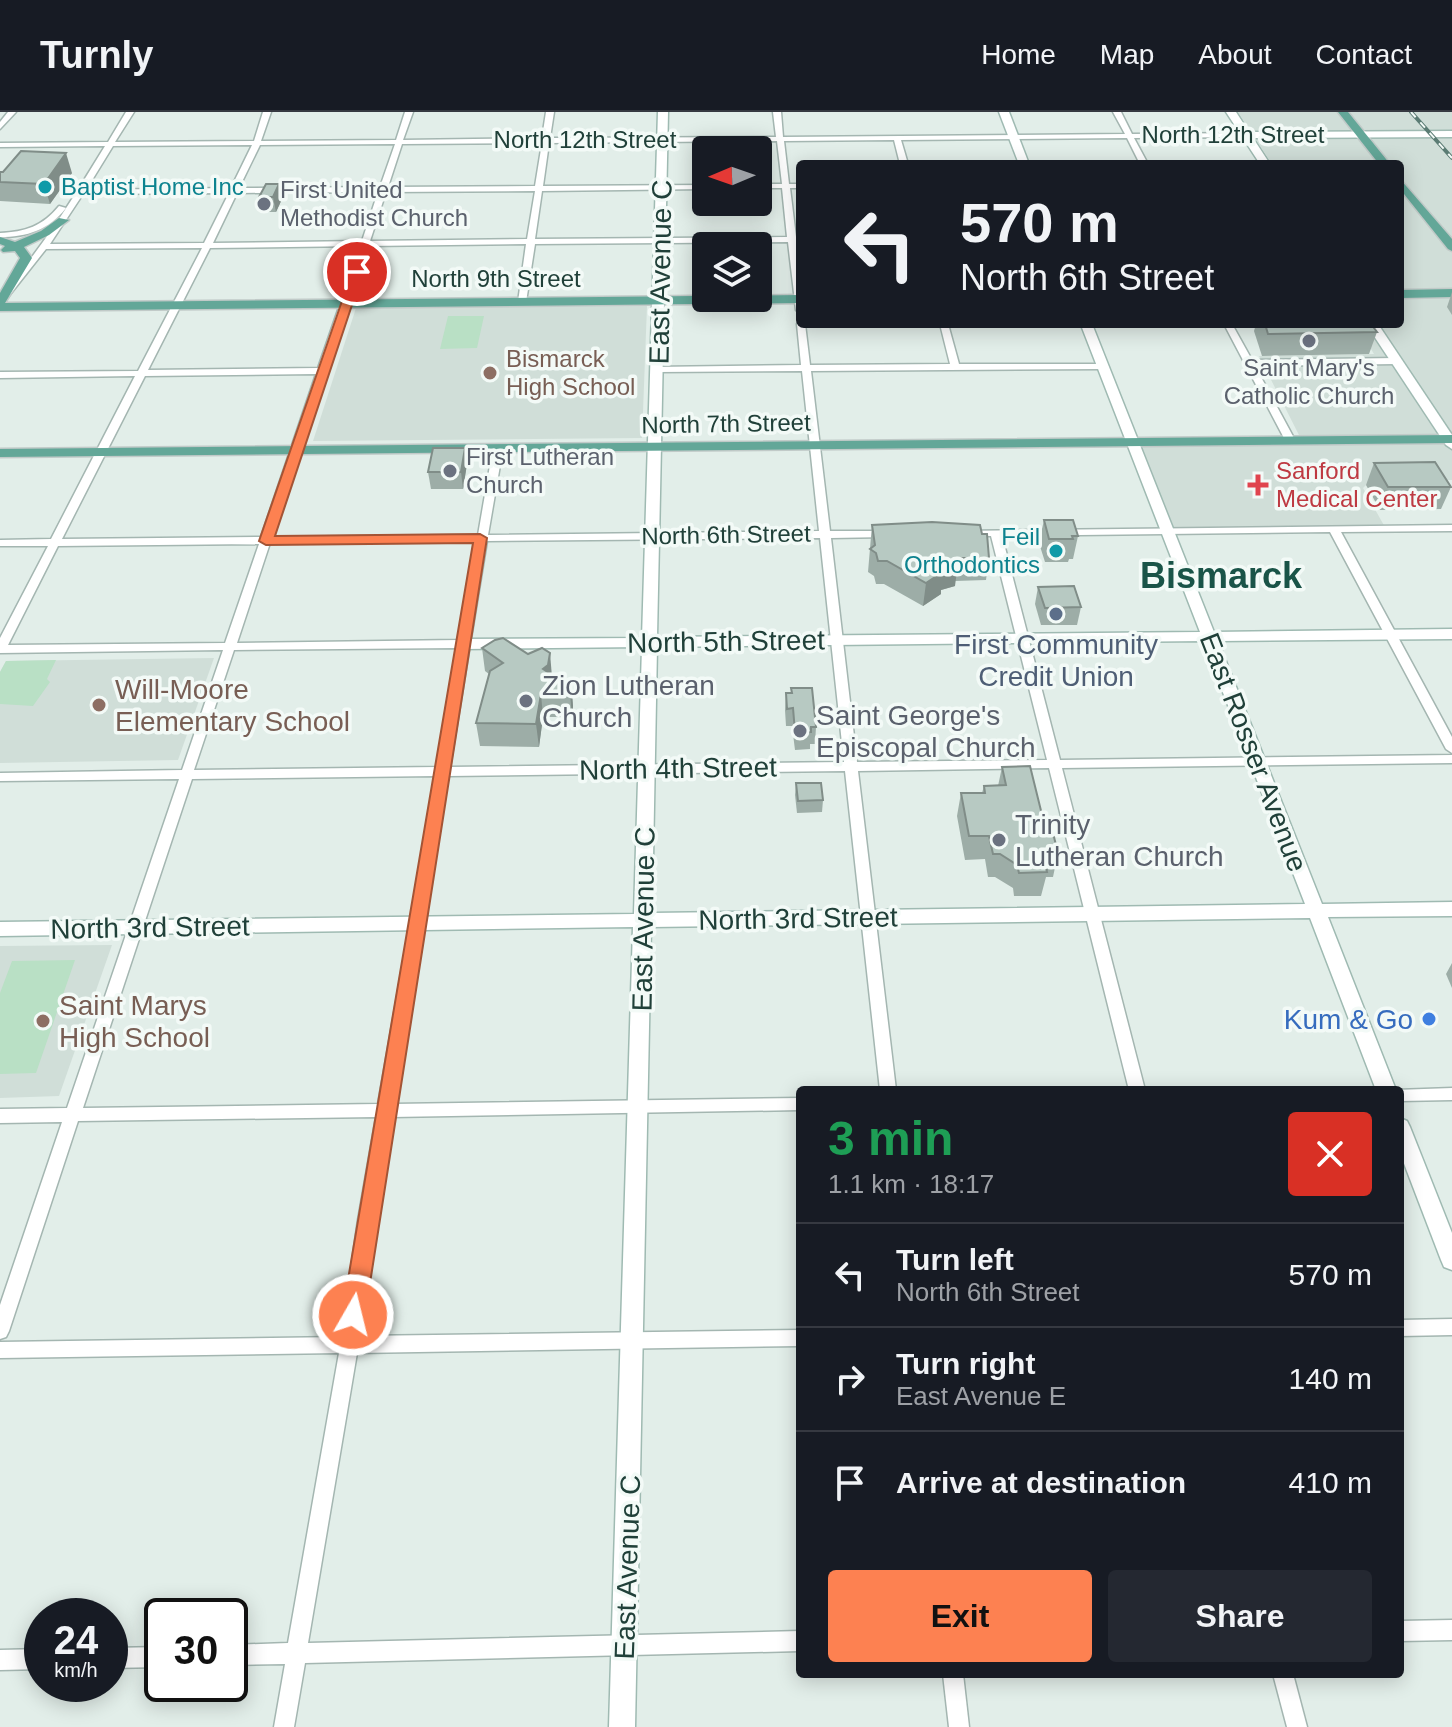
<!DOCTYPE html>
<html lang="en">
<head>
<meta charset="utf-8">
<style>
  body { margin:0; font-family:Helvetica,sans-serif; background:#242831; color:#f1f3f6; height:100vh; display:flex; flex-direction:column; font-size:30px; white-space:nowrap }
  * { box-sizing:border-box; margin:0 }
  p { font-size:26px; color:#9ea1a6 }
  .icon { flex:none; width:44px; height:44px; fill:none; stroke:currentColor; stroke-width:2; stroke-linecap:round; stroke-linejoin:round }
  .map { position:relative; flex:1; overflow:hidden }
  .details { position:absolute; left:796px; top:974px; width:608px; height:592px; display:flex; flex-direction:column; background:#171b24; border-radius:8px; box-shadow:0 4px 20px #0003 }
  .details>* { flex:none }
  .hud { position:absolute; left:796px; top:48px; width:608px; height:168px; border-radius:8px; box-shadow:0 4px 20px #0003; background:#171b24; color:#f1f3f6; overflow:hidden }
  .needle { width:52px; rotate:268deg }
  .buttons { position:absolute; left:692px; top:24px; display:grid; gap:16px }
  .buttons a { display:grid; place-items:center; width:80px; height:80px; border-radius:8px; background:#171b24; box-shadow:0 4px 20px #0003; font-size:40px }
  .speed { position:absolute; left:24px; top:1486px; display:flex; gap:16px; font-size:40px; font-weight:700; text-align:center }
  .speed>* { display:grid; place-content:center; width:104px; height:104px; border-radius:50%; background:#171b24; box-shadow:0 4px 20px #0003; line-height:1 }
  .speed small { font-size:20px; font-weight:400 }
  .speed .limit { border:4px solid #111; border-radius:12px; background:#fff; color:#111 }
  .pin { position:absolute; display:grid; place-items:center; width:68px; height:68px; color:#fff; margin:-34px; border:4px solid #fff; border-radius:50%; box-shadow:0 2px 8px #0007 }
  .me { position:absolute; width:88px; margin:-44px; rotate:8deg; stroke-linejoin:round; filter:drop-shadow(0 0 6px #0008) }
  .turn { display:flex; align-items:center; gap:28px; height:168px; padding:0 32px; font-size:36px }
  .turn .icon { width:104px; height:104px; stroke-width:2.5 }
  .turn b { display:block; font-size:56px; line-height:68px }
  .round { display:grid; place-items:center; flex:none; width:84px; height:84px; border-radius:8px; background:#242831 }
  .head { display:flex; align-items:center; justify-content:space-between; height:136px; padding:0 32px }
  h1 { font-size:48px; font-weight:700; line-height:60px; color:#1e9e55 }
  .primary-button { display:flex; gap:16px; margin-top:auto; padding:16px 32px }
  .primary-button a { flex:1; height:92px; border-radius:8px; background:#fd8151; color:#111; font-size:32px; font-weight:700; line-height:92px; text-align:center }
  .primary-button a+a { background:#242831; color:#f1f3f6 }
  ul { padding:0; list-style:none }
  li { display:flex; align-items:center; gap:24px; height:104px; padding:0 32px; border-top:2px solid #363941 }
  li div { flex:1 }
  li b { display:block; font-size:30px }
  li em { font-style:normal }
  header { display:flex; align-items:center; gap:48px; box-sizing:border-box; height:112px; padding:0 40px; background:#171b24; border-bottom:2px solid #363941 }
  header strong { font-size:38px }
  nav { display:flex; gap:44px; margin-inline-start:auto; font-size:28px }
  .map>svg:first-child { display:block }
</style>
</head>
<body>
<header>
<strong>Turnly</strong>
<nav><a>Home</a><a>Map</a><a>About</a><a>Contact</a></nav>
</header>
<div class="map">
<svg width="1452" height="1615" viewBox="0 0 1452 1615">
  <rect width="100%" height="100%" fill="#e2eee9"/>
  <g fill="#d0ded8">
    <polygon points="1238,0 1452,0 1452,368 1369,370 1363,376 1386,417 1167,419 1132,330 1303,331 1259,244 1374,242 1356,212 1400,212 1400,52 1272,52"/>
    <polygon points="647,194 642,326 313,329 356,196"/>
    <polygon points="214,546 178,648 0,651 0,560 6,549"/>
    <polygon points="112,833 59,984 0,986 0,834"/>
  </g>
  <g fill="#b9e0c5">
    <polygon points="448,204 484,204 477,236 440,237"/>
    <polygon points="56,548 47,567 50,570 33,594 0,592 0,560 6,549"/>
    <polygon points="75,848 36,961 0,962 0,881 12,849"/>
  </g>
  <g fill="none" stroke-linecap="round" stroke-linejoin="round">
    <g stroke="#a4b6b1" stroke-width="3">
      <g id="street">
        <polygon points="8,0 16,0 0,17 0,10"/>
        <path d="M126,0H134L115,30L254,29L263,0H271L261,29L396,28L405,0H413L403,28L542,26L546,0H554L550,26L776,25L773,0H781L783,25L1125,22L1113,0H1121L1132,22L1249,21L1246,25L1134,26L1148,52H1140L1127,26L901,28L908,52H900L894,28L784,29L789,72H800V76H790L796,125H800V129H796L800,162V201L796,198L788,130L535,132L526,190L522,193L518,190L526,132L368,134L272,425L478,423L493,336L498,333L503,336L488,423L819,419L802,259L658,260L653,257L655,255L801,253L797,212L800,210V212H805L810,253L950,252L940,212H948L959,252H1106L1108,254L1103,257L811,259L830,419H888L893,422L888,425L831,426L857,650L1047,648L991,424H964L959,421L960,419L1452,413V419L1341,420L1452,625V641L1446,637L1330,420L1002,424L1060,648L1452,643V651L1062,656L1145,978H1129L1049,656L858,659L896,978H880L845,659L448,664L394,992L800,986V998L392,1005L374,1108L359,1224L800,1218V1234L357,1241L308,1531L800,1519V1539L305,1551L294,1615H274L285,1552L230,1553V1533L288,1531L339,1241L0,1246V1230L341,1225L358,1108L376,1005L78,1009L9,1219L6,1225L0,1227V1193L62,1010L0,1011V997L67,996L179,667L0,669V661L182,658L223,538L0,541V526L48,434H0V428L51,427L135,264L0,266V260L138,259L202,136L46,137L8,185H2V181C43,136 73,86 105,34L0,35V31L108,30ZM777,29L782,72H758V76H782L787,125L535,127L542,79L706,77V73L543,74L549,31ZM542,31L535,74L388,75L402,32ZM395,32L380,75L239,76L260,33ZM252,33L231,76L86,78L113,34ZM535,79L527,127L370,129L386,80ZM378,80L362,129L213,131L237,81ZM229,81L204,131L50,132L83,82ZM360,134L318,256L148,258L210,136ZM316,262L261,425L62,427L145,264ZM820,426L844,650L450,655L487,429ZM477,429L459,528L237,531L270,431ZM259,432L225,531L8,533L58,434ZM458,536L437,655L194,658L234,538ZM436,664L378,992L83,996L192,667Z"/>
        <path d="M59,94L66,96C49,118 27,125 0,125V121C25,120 43,114 59,94Z"/>
        <polygon points="1224,212 1232,212 1252,248 1396,246 1401,249 1396,252 1255,254 1295,328 1290,331 1285,328"/>
        <polygon points="1452,976 1452,988 1400,989 1400,978 1396,978"/>
        <polygon points="1452,1207 1452,1223 1400,1224 1400,1208"/>
        <polygon points="1452,1508 1452,1528 1400,1529 1400,1509"/>
        <polygon points="162,1535 162,1555 110,1556 110,1536"/>
        <polygon points="42,1537 42,1557 0,1558 0,1538"/>
        <polygon points="943,1562 963,1562 969,1615 949,1615"/>
        <polygon points="1273,1562 1293,1562 1307,1615 1287,1615"/>
      </g>
    </g>
    <g stroke="#9fbab2" stroke-width="3">
      <g id="secondary">
        <path d="M658,0H668L657,525L1200,520L1081,213L1092,212L1214,520L1452,517V527L1218,529L1322,792L1452,790V804L1328,805L1396,978H1376L1310,806L651,815L635,1615H609L633,815L0,824V810L634,802L642,535L463,537L456,532L463,527L642,526ZM1203,529L1305,792L652,801L657,535Z"/>
        <polygon points="999,0 1009,0 1029,52 1019,52"/>
        <polygon points="1226,0 1236,0 1249,20 1452,19 1452,25 1253,26 1270,52 1260,52"/>
        <polygon points="1366,212 1378,212 1452,323 1452,337 1446,333"/>
        <polygon points="1400,1006 1407,1009 1410,1015 1452,1121 1452,1158 1444,1155 1441,1148 1400,1041"/>
      </g>
    </g>
    <g stroke="#c1cac8" stroke-width="3">
      <g id="primary">
        <polygon points="1338,0 1348,0 1390,52 1379,52"/>
        <polygon points="1400,67 1452,127 1452,139 1448,137 1400,77"/>
        <polygon points="59,106 69,108 49,123 24,135 32,146 5,191 800,183 800,191 0,199 0,181 20,146 15,139 3,140 1,138 5,134 0,132 0,125 15,130 41,119"/>
        <polygon points="1452,177 1452,185 1400,186 1400,178"/>
        <polygon points="1452,323 1452,331 0,345 0,337"/>
      </g>
    </g>
    <use href="#street" fill="#fff" fill-rule="evenodd"/>
    <use href="#secondary" fill="#fff" fill-rule="evenodd"/>
    <use href="#primary" fill="#63a798" fill-rule="evenodd"/>
    <g stroke="#5b7c74" stroke-width="4">
      <polyline id="rail" points="1411,0 1452,46"/>
    </g>
    <use href="#rail" stroke="#f3faf7" stroke-width="2" stroke-dasharray="7" stroke-linecap="butt"/>
  </g>
  <g fill="#9dada7">
    <polygon points="758,47 770,57 770,66 758,66"/>
    <polygon points="0,60 72,61 50,92 0,89"/>
    <polygon points="279,72 282,87 276,100 262,100 259,85"/>
    <polygon points="1452,180 1452,203 1447,195"/>
    <polygon points="1256,212 1371,212 1377,220 1369,242 1262,244 1254,219"/>
    <polygon points="1374,351 1451,375 1441,397 1380,398 1366,373"/>
    <polygon points="467,352 463,377 431,377 428,360"/>
    <polygon points="1044,408 1078,424 1073,447 1069,447 1068,450 1045,450 1039,431"/>
    <polygon points="872,413 989,446 986,468 955,469 955,474 941,478 941,482 923,494 884,472 876,472 874,464 868,460"/>
    <polygon points="1038,475 1081,495 1077,513 1041,513 1035,492"/>
    <polygon points="482,536 552,563 563,570 571,570 573,594 572,605 543,605 539,635 480,634 476,611 489,562 485,559"/>
    <polygon points="786,581 816,615 815,632 810,632 810,637 795,638 792,614 786,614 785,598"/>
    <polygon points="1002,655 1046,719 1058,741 1053,765 1046,765 1041,784 1014,784 1013,776 995,765 988,765 985,747 965,748 957,704 961,681 982,681 984,674 998,674"/>
    <polygon points="796,671 823,688 822,700 797,701 795,683"/>
    <polygon points="1452,851 1452,876 1446,862"/>
  </g>
  <g fill="#808d88">
    <polygon points="66,41 72,61 50,92 44,72"/>
    <polygon points="279,72 282,87 276,100 273,85"/>
    <polygon points="465,336 467,352 463,377 461,360"/>
    <polygon points="958,451 955,474 941,478 941,482 923,494 926,471 942,455"/>
    <polygon points="550,541 552,565 543,557"/>
    <polygon points="571,570 573,594 572,605 570,582"/>
    <polygon points="541,582 543,605 539,635 536,612"/>
    <polygon points="1051,742 1047,760 1044,748"/>
  </g>
  <g fill="#b7c9c2" stroke="#808d88" stroke-width="2">
    <polygon points="21,39 66,41 44,72 0,70 0,60 3,60"/>
    <polygon points="758,47 769,47 770,57 758,57"/>
    <polygon points="266,72 279,72 273,85 259,85"/>
    <polygon points="1265,212 1371,212 1377,220 1268,222"/>
    <polygon points="433,336 465,336 461,360 428,360"/>
    <polygon points="1435,350 1451,375 1388,375 1374,351"/>
    <polygon points="1044,408 1073,408 1078,424 1072,424 1073,427 1049,427"/>
    <polygon points="932,410 980,413 982,422 987,422 989,446 957,446 958,451 942,455 944,459 926,471 887,449 878,449 876,441 870,437 875,433 872,413"/>
    <polygon points="1074,474 1081,495 1045,496 1038,475"/>
    <polygon points="503,526 528,542 542,536 550,541 548,553 543,557 563,570 571,570 570,582 541,582 536,612 476,611 490,559 503,551 482,536 495,528"/>
    <polygon points="791,576 812,576 816,615 811,615 811,620 795,620 793,596 787,597 786,581 792,581"/>
    <polygon points="1030,654 1046,719 1054,725 1058,741 1051,742 1044,748 1047,760 1019,761 1017,753 1000,742 993,742 989,724 969,724 961,681 985,681 984,674 1006,673 1002,655"/>
    <polygon points="796,671 821,671 823,688 798,689"/>
  </g>
  <polygon fill="#fd8151" stroke="#a45435" stroke-width="2" points="357,156 363,160 275,424 480,422 487,426 365,1203 361,1210 353,1213 345,1210 342,1203 473,431 266,433 259,429 352,160"/>
  <g fill="#0f9aa8" stroke="#f3faf7" stroke-width="3">
    <circle cx="45" cy="75" r="8"/>
    <circle cx="1056" cy="439" r="8"/>
  </g>
  <g fill="#6b7280" stroke="#f3faf7" stroke-width="3">
    <circle cx="264" cy="92" r="8"/>
    <circle cx="1309" cy="229" r="8"/>
    <circle cx="450" cy="359" r="8"/>
    <circle cx="526" cy="589" r="8"/>
    <circle cx="800" cy="619" r="8"/>
    <circle cx="999" cy="728" r="8"/>
  </g>
  <g fill="#8d6e63" stroke="#f3faf7" stroke-width="3">
    <circle cx="490" cy="261" r="8"/>
    <circle cx="99" cy="593" r="8"/>
    <circle cx="43" cy="909" r="8"/>
  </g>
  <path fill="#e0444e" stroke="#f3faf7" stroke-width="3" d="M1254 361h8v8h8v8h-8v8h-8v-8h-8v-8h8z"/>
  <circle fill="#5c6f8a" stroke="#f3faf7" stroke-width="3" cx="1056" cy="502" r="8"/>
  <circle fill="#3f7fe0" stroke="#f3faf7" stroke-width="3" cx="1429" cy="907" r="8"/>
  <g text-anchor="middle" stroke-width="7" stroke-linejoin="round" paint-order="stroke">
    <g font-size="24" fill="#204039" stroke="#f3faf7">
      <text x="1233" y="31">North 12th Street</text>
      <text x="585" y="36">North 12th Street</text>
      <text x="496" y="175">North 9th Street</text>
      <text transform="translate(726 312) rotate(-1)" y="8">North 7th Street</text>
      <text transform="translate(726 423) rotate(-1)" y="8">North 6th Street</text>
    </g>
    <g font-size="24" fill="#0d838f" stroke="#f3faf7" text-anchor="start">
      <text x="61" y="83">Baptist Home Inc</text>
      <text x="1040" y="433" text-anchor="end">Feil<tspan x="1040" dy="28">Orthodontics</tspan></text>
    </g>
    <g font-size="24" fill="#5b616d" stroke="#f3faf7" text-anchor="start">
      <text x="280" y="86">First United<tspan x="280" dy="28">Methodist Church</tspan></text>
      <text x="1309" y="264" text-anchor="middle">Saint Mary's<tspan x="1309" dy="28">Catholic Church</tspan></text>
      <text x="466" y="353">First Lutheran<tspan x="466" dy="28">Church</tspan></text>
    </g>
    <g font-size="24" fill="#785e54" stroke="#f3faf7" text-anchor="start">
      <text x="506" y="255">Bismarck<tspan x="506" dy="28">High School</tspan></text>
    </g>
    <g font-size="24" fill="#be3a42" stroke="#f3faf7" text-anchor="start">
      <text x="1276" y="367">Sanford<tspan x="1276" dy="28">Medical Center</tspan></text>
    </g>
    <g font-size="28" fill="#204039" stroke="#f3faf7">
      <text transform="translate(660 160) rotate(-89)" y="10">East Avenue C</text>
      <text transform="translate(726 529) rotate(-1)" y="10">North 5th Street</text>
      <text transform="translate(1254 640) rotate(69)" y="10">East Rosser Avenue</text>
      <text transform="translate(678 656) rotate(-1)" y="10">North 4th Street</text>
      <text transform="translate(798 806) rotate(-1)" y="10">North 3rd Street</text>
      <text transform="translate(643 807) rotate(-89)" y="10">East Avenue C</text>
      <text transform="translate(150 815) rotate(-1)" y="10">North 3rd Street</text>
      <text transform="translate(627 1455) rotate(-88)" y="10">East Avenue C</text>
    </g>
    <g font-size="28" fill="#4e5e75" stroke="#f3faf7">
      <text x="1056" y="542">First Community<tspan x="1056" dy="32">Credit Union</tspan></text>
    </g>
    <g font-size="28" fill="#5b616d" stroke="#f3faf7" text-anchor="start">
      <text x="542" y="583">Zion Lutheran<tspan x="542" dy="32">Church</tspan></text>
      <text x="816" y="613">Saint George's<tspan x="816" dy="32">Episcopal Church</tspan></text>
      <text x="1015" y="722">Trinity<tspan x="1015" dy="32">Lutheran Church</tspan></text>
    </g>
    <g font-size="28" fill="#785e54" stroke="#f3faf7" text-anchor="start">
      <text x="115" y="587">Will-Moore<tspan x="115" dy="32">Elementary School</tspan></text>
      <text x="59" y="903">Saint Marys<tspan x="59" dy="32">High School</tspan></text>
    </g>
    <g font-size="28" fill="#366cbe" stroke="#f3faf7" text-anchor="end">
      <text x="1413" y="917">Kum &amp; Go</text>
    </g>
    <g font-size="36" font-weight="bold" fill="#1a5448" stroke="#f3faf7">
      <text x="1221" y="476">Bismarck</text>
    </g>
  </g>
</svg>
<div class="buttons">
<a><svg class="needle" viewBox="-14 -14 28 28"><path d="M0-13l5 13h-10z" fill="#e53935"/><path d="M0 13l5-13h-10z" fill="#9ea1a6"/></svg></a>
<a><svg class="icon" aria-label="layers" viewBox="0 0 24 24"><path d="M12 4l9 5-9 5-9-5zM3 14l9 5 9-5"/></svg></a>
</div>
<div class="speed"><div>24<small>km/h</small></div><div class="limit">30</div></div>
<div class="pin" style="left:357px;top:160px;background:#d93025"><svg class="icon" aria-label="arrive" viewBox="0 0 24 24"><path d="M6 21V4h12l-3 4 3 4H6"/></svg></div>
<svg class="me" style="left:353px;top:1203px" viewBox="-20 -20 40 40"><circle r="17" fill="#fd8151" stroke="#fff" stroke-width="3"/><path d="M0-11L8 9 0 5-8 9z" fill="#fff"/></svg>
<div class="hud">
<div class="turn"><svg class="icon" aria-label="left" viewBox="0 0 24 24"><path d="M17 20v-9H6M10 6l-5 5 5 5"/></svg><div><b>570 m</b>North 6th Street</div></div>
</div>
<section class="details">
<div class="head"><div><h1>3 min</h1><p>1.1 km · 18:17</p></div><a class="round" style="background:#d93025;color:#fff"><svg class="icon" aria-label="close" viewBox="0 0 24 24"><path d="M6 6l12 12M18 6L6 18"/></svg></a></div>
<ul>
<li><svg class="icon" aria-label="left" viewBox="0 0 24 24"><path d="M17 20v-9H6M10 6l-5 5 5 5"/></svg><div><b>Turn left</b><p>North 6th Street</p></div><em>570 m</em></li>
<li><svg class="icon" aria-label="right" viewBox="0 0 24 24"><path d="M7 20v-9h11M14 6l5 5-5 5"/></svg><div><b>Turn right</b><p>East Avenue E</p></div><em>140 m</em></li>
<li><svg class="icon" aria-label="arrive" viewBox="0 0 24 24"><path d="M6 21V4h12l-3 4 3 4H6"/></svg><div><b>Arrive at destination</b></div><em>410 m</em></li>
</ul>
<div class="primary-button"><a>Exit</a><a>Share</a></div>
</section>
</div>
</body>
</html>
